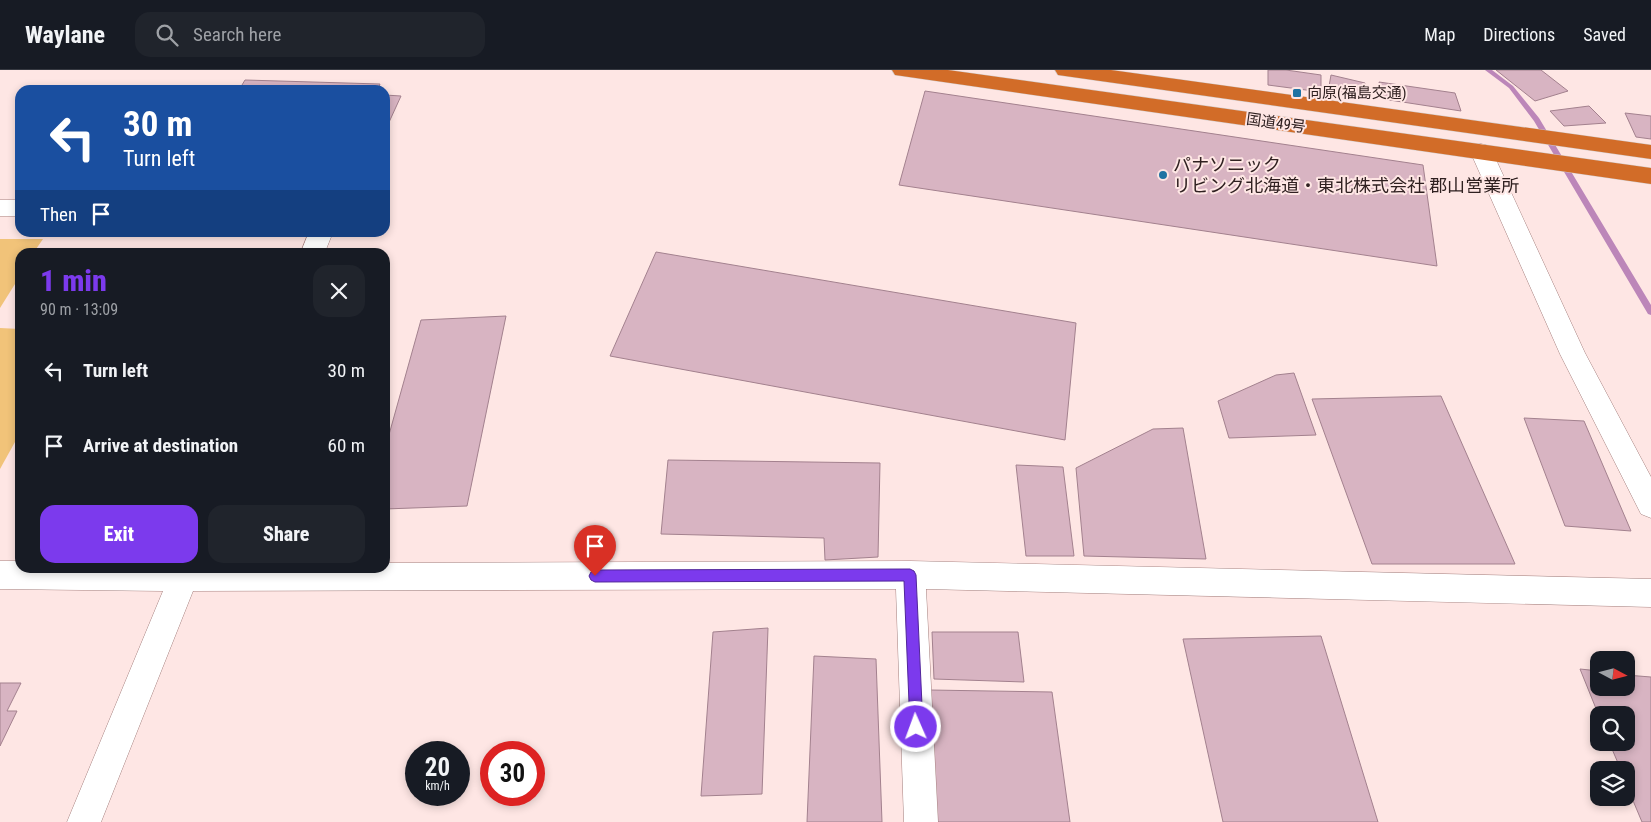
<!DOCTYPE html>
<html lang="en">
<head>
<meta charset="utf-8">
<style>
  body { margin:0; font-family:"Roboto Condensed","Noto Sans JP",sans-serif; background:#20242c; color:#f1f3f6; height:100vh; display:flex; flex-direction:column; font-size:19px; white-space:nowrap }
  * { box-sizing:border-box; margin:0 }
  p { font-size:16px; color:#9ea1a6 }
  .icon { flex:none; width:28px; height:28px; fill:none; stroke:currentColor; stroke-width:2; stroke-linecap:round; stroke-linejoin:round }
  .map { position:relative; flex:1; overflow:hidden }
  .drawer { position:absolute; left:15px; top:178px; width:375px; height:325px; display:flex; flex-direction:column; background:#171b24; border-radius:15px; box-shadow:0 2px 8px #0003 }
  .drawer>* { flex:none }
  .banner { position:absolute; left:15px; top:15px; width:375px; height:152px; border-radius:15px; box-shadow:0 2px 8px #0003; background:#1a4fa0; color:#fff; overflow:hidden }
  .needle { width:32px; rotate:97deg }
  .controls { position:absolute; left:1590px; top:581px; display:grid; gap:10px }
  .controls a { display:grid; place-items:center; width:45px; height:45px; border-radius:10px; background:#171b24; box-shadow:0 2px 8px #0003; font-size:25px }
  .speed { position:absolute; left:405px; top:671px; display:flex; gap:10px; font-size:25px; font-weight:700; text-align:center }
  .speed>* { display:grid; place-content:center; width:65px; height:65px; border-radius:50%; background:#171b24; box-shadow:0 2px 8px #0003; line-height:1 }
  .speed small { font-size:12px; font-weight:400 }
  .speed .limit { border:8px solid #d22; background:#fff; color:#111 }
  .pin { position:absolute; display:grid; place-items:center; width:42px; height:42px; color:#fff; margin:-51px -21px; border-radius:50% 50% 50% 0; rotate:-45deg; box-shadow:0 0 5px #0007 }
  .pin .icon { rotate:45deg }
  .me { position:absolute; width:55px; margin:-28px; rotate:358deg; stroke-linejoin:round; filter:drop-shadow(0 0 4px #0008) }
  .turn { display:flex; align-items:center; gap:18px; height:105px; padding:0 25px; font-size:22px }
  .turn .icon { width:65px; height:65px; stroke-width:2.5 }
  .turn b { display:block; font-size:35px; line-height:42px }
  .then { display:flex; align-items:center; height:48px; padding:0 25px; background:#0003; gap:10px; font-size:19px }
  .round { display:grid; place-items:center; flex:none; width:52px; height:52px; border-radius:15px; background:#20242c }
  .summary { display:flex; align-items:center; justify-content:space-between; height:85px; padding:0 25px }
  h1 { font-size:30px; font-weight:800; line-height:38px; color:#7c3aed }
  .primary-button { display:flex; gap:10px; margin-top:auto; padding:10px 25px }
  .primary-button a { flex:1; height:58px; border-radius:15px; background:#7c3aed; color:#fff; font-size:20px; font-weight:800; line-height:58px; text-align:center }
  .primary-button a+a { background:#20242c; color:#f1f3f6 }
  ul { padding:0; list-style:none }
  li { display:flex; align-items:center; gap:15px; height:75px; padding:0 25px }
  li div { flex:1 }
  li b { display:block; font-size:19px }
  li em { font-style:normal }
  header { display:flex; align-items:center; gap:30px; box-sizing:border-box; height:70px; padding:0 25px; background:#171b24; border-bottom:1px solid #363941 }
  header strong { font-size:24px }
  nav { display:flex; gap:28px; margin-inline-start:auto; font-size:18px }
  .search { width:350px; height:45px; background:#20242c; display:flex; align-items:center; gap:12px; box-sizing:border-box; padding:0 18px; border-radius:15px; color:#9ea1a6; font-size:19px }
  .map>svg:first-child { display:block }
</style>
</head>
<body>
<header>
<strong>Waylane</strong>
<div class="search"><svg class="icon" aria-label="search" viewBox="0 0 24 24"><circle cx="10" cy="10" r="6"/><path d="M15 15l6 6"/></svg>Search here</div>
<nav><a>Map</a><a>Directions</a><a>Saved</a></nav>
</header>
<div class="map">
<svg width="1651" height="752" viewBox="0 0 1651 752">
  <rect width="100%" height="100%" fill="#fee6e4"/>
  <g fill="#f1c379">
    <polygon points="0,169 43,169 34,182 20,182 20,206 0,238"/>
    <polygon points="0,258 20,259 20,363 0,399"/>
  </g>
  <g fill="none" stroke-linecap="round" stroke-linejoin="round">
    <polygon fill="#bc86b9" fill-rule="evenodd" points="1485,0 1492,0 1513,16 1539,48 1651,235 1651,245 1648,244 1534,51 1509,18"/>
  </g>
  <g fill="#d8b4c2" stroke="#a3818e">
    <polygon points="1268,0 1286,0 1321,5 1321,22 1268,15"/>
    <polygon points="1496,0 1541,0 1568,21 1535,31"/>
    <polygon points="1331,5 1365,13 1367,29 1328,22"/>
    <polygon points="245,10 380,14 378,20 239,20"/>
    <polygon points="1379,12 1455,23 1461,41 1383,29"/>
    <polygon points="925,21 1423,95 1437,196 899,115"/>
    <polygon points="385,25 401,26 385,61"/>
    <polygon points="1589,36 1606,53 1564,56 1550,41"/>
    <polygon points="1625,43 1651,46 1651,69 1636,67"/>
    <polygon points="656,182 1076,253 1065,370 610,286"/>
    <polygon points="506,246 467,436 385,439 385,379 421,250"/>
    <polygon points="1294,303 1316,365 1229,368 1218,331 1276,305"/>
    <polygon points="1441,326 1515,494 1372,494 1312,329"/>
    <polygon points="1524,348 1584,351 1631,461 1565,456"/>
    <polygon points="1183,358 1206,489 1084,486 1076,398 1153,359"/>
    <polygon points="668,390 880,393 878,487 825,490 824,468 661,464"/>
    <polygon points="1016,395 1063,397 1074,486 1026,486"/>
    <polygon points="768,558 762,724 701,726 713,562"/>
    <polygon points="932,562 1018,562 1024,612 934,609"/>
    <polygon points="1321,566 1378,752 1223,752 1183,569"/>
    <polygon points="814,586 876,589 882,752 807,752"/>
    <polygon points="1580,599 1599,601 1599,618 1626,618 1626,605 1651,607 1651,752 1642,752 1626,714 1626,700 1621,700 1609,672 1626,672 1626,645 1599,646"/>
    <polygon points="0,613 21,613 7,641 17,641 0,676"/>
    <polygon points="930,620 1052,622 1070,752 935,752"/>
  </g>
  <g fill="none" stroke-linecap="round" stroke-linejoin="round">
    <g stroke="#a5817f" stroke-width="1">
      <g id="minor">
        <polygon points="1481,74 1489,76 1492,81 1585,283 1651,407 1651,448 1641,444 1560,284 1470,81 1473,76"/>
        <rect x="0" y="130" width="20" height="16"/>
        <polygon points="309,162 333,162 325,182 301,182"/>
        <polygon points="0,491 20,491 20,498 385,498 385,493 910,491 1651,509 1651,537 926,519 938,752 904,752 896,519 193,521 101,752 67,752 163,521 0,519"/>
      </g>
    </g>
    <g stroke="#d1cece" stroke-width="1">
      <g id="highway">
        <polygon points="892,0 948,0 1651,98 1651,114 902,6 895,5"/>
        <polygon points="1055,0 1111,0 1651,75 1651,89 1065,6 1058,5"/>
      </g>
    </g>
    <use href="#minor" fill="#fff" fill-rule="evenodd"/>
    <use href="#highway" fill="#d26c28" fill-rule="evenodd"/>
  </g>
  <polygon fill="#7c3aed" stroke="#51269a" points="910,499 914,501 916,505 923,657 921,662 916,664 912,662 910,657 904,511 595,512 591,510 589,506 591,502 595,500"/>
  <g fill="#1f73a3" stroke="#fee6e4" stroke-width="2">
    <rect x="1292" y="18" width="10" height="10" rx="2.5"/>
    <circle cx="1163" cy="105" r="5"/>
  </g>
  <g text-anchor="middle" stroke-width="4" stroke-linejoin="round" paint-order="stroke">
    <g font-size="15" fill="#2f2020" stroke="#fee6e4" text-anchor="start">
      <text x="1307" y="28">向原(福島交通)</text>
    </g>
    <g font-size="15" fill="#2f2020" stroke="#fee6e4">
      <text transform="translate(1276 53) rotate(8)" y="5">国道49号</text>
    </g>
    <g font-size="18" fill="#2f2020" stroke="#fee6e4" text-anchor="start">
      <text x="1173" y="101">パナソニック<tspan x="1173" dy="21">リビング北海道・東北株式会社 郡山営業所</tspan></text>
    </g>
  </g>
</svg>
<div class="controls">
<a><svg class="needle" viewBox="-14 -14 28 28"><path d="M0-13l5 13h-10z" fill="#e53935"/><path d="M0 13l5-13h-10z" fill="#9ea1a6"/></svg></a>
<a><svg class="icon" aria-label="search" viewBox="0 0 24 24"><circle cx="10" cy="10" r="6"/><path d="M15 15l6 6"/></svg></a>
<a><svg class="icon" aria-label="layers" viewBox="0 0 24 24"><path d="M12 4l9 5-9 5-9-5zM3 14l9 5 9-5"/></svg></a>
</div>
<div class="speed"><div>20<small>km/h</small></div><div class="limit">30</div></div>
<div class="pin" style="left:595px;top:506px;background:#d93025"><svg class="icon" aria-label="arrive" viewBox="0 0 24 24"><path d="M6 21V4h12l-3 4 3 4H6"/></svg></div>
<svg class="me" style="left:916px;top:657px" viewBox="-20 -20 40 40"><circle r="17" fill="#7c3aed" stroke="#fff" stroke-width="3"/><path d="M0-11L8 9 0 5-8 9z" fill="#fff"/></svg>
<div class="banner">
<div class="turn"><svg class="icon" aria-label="left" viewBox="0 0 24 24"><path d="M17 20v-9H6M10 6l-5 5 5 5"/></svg><div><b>30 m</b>Turn left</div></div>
<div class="then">Then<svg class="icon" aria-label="arrive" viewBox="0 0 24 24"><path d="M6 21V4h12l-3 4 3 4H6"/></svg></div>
</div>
<section class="drawer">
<div class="summary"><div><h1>1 min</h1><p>90 m · 13:09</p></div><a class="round"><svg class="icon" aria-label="close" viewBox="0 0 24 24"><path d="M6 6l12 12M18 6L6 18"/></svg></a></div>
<ul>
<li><svg class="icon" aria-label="left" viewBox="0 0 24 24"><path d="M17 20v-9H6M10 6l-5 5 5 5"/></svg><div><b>Turn left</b></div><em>30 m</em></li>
<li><svg class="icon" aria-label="arrive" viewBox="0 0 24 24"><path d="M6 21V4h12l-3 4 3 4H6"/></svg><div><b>Arrive at destination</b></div><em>60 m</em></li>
</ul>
<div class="primary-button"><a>Exit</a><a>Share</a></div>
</section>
</div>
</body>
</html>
